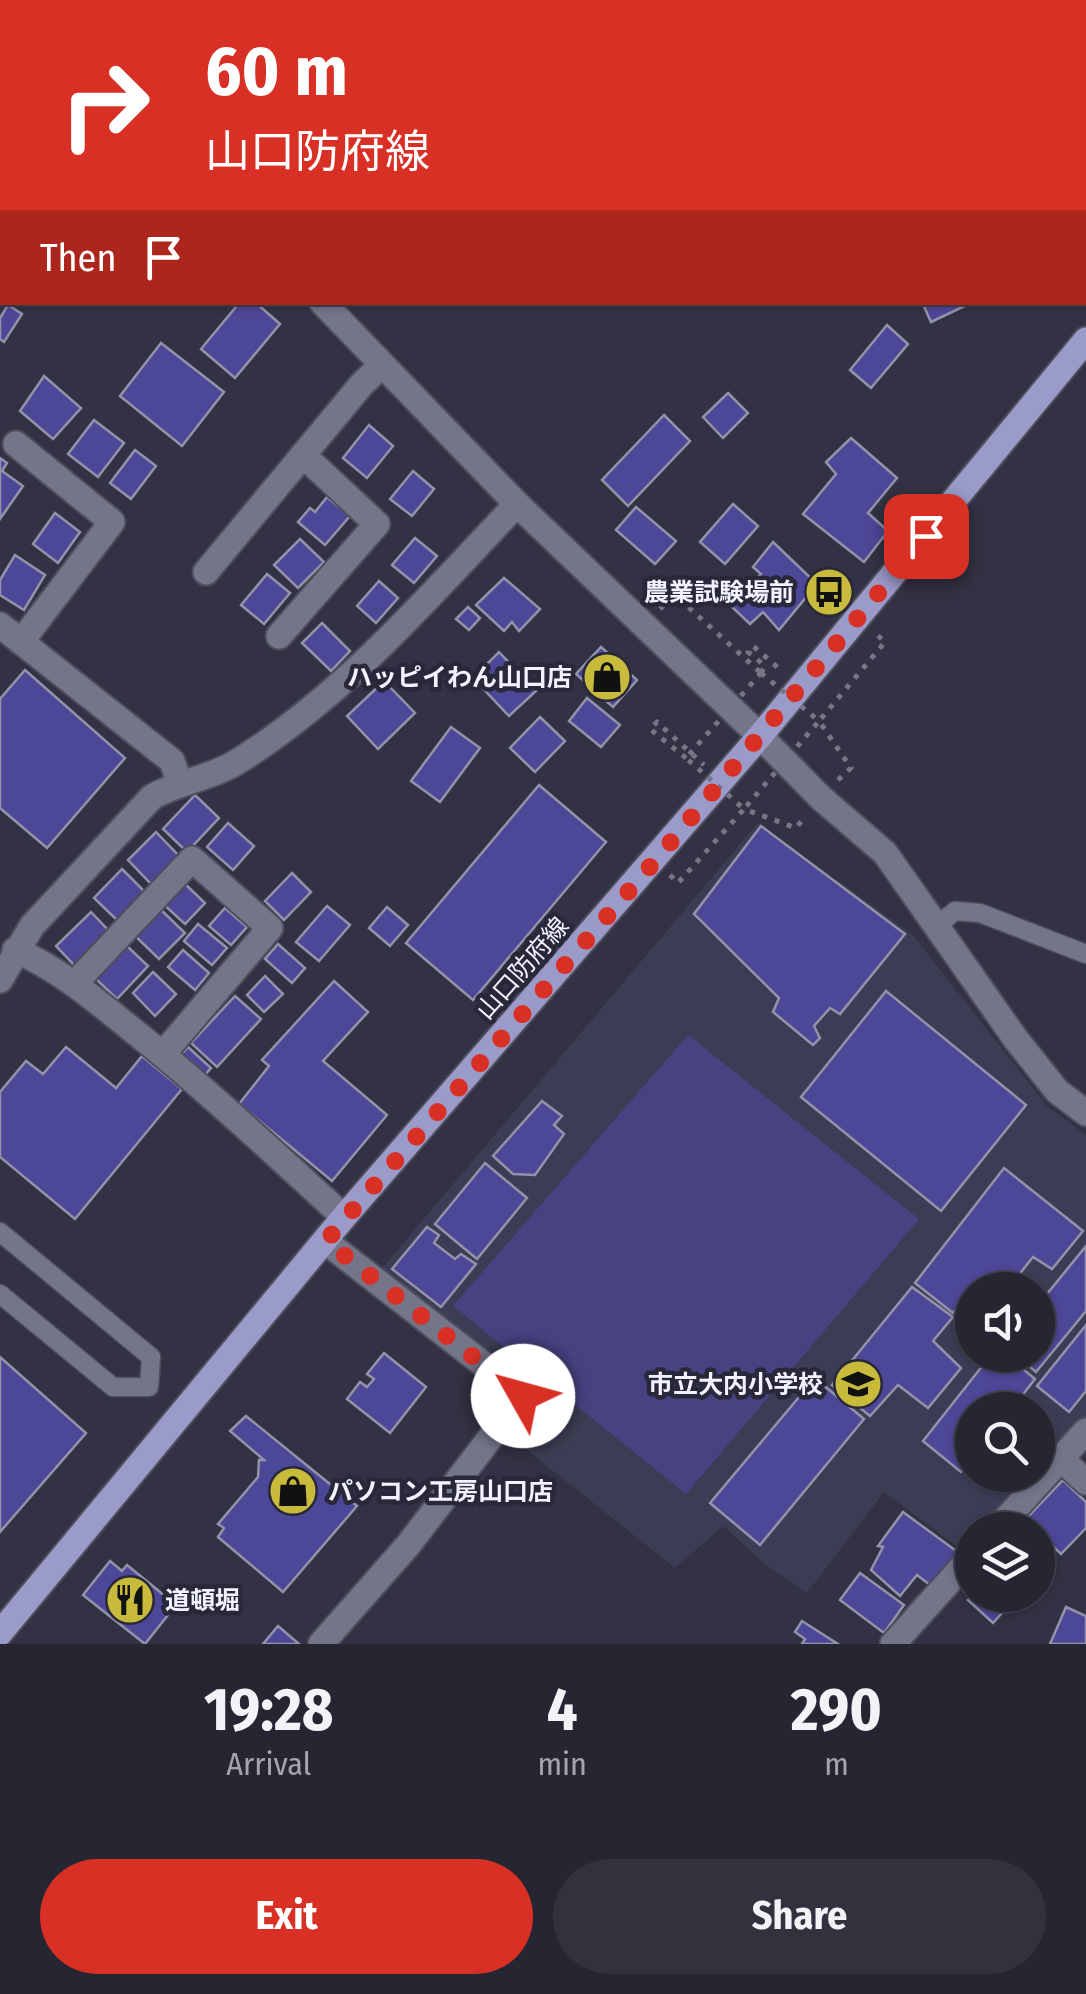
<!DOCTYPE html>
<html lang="en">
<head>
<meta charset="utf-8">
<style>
  body { margin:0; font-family:"Fira Sans Condensed","Noto Sans JP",sans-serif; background:#32323f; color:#f1f3f6; height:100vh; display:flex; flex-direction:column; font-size:38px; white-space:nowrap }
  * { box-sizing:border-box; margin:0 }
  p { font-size:32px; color:#a4a5ac }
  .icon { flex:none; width:55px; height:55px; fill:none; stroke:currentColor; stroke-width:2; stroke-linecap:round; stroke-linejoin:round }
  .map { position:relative; height:1644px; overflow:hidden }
  .details { display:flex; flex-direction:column; background:#262633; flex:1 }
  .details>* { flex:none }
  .guide { position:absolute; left:0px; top:0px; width:1088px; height:305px; box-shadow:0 2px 8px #0004,0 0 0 2px #42434e; background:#d93025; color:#fff; overflow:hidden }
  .tools { position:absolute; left:955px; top:1272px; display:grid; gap:20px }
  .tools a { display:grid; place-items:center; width:100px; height:100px; border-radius:50%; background:#262633; box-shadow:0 2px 8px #0004,0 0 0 2px #42434e; font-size:50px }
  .pin { position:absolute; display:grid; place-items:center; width:85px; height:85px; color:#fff; margin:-42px; border-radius:20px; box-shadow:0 5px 15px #0006 }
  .me { position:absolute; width:110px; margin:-55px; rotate:308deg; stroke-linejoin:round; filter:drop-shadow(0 0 8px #0008) }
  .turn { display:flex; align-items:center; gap:35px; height:210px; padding:0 40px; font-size:45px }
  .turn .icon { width:130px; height:130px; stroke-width:2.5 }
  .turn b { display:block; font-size:70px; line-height:85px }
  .then { display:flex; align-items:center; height:95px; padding:0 40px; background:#0003; gap:20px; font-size:38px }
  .eta { display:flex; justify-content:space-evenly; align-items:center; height:170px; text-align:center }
  .eta b { font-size:60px; font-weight:700; line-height:70px }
  .action { display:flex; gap:20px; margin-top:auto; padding:20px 40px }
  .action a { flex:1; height:115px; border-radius:60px; background:#d93025; color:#fff; font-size:40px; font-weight:700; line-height:115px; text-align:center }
  .action a+a { background:#32323f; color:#f1f3f6 }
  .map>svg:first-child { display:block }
</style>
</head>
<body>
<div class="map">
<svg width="1086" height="1644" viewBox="0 0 1086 1644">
  <rect width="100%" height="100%" fill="#323244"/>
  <path fill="#3c3c54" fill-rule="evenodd" d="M758,823L913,935L1047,1106L1086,1135V1422L989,1530H972V1548L967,1554L884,1492L807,1593L765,1564L723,1526L675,1568L508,1435L542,1395L379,1272ZM972,1290H1038V1355H972ZM972,1410H1038V1475H972Z"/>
  <polygon fill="#474383" points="688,1035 919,1219 686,1494 453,1306"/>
  <g fill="#4d4797" stroke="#9293a9" stroke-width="2.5">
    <polygon points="240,302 255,302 280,324 235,378 201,349"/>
    <polygon points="922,302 973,302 931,322"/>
    <polygon points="8,305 22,314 4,342 0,339 0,318"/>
    <polygon points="887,325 908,344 871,388 850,370"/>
    <polygon points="161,343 224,392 182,446 120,396"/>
    <polygon points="44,376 81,408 53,439 20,411"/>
    <polygon points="728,393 748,413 723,438 703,417"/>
    <polygon points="664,415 690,441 628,506 602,480"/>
    <polygon points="94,420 124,443 98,477 68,454"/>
    <polygon points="369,425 393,446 367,478 343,458"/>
    <polygon points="851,438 897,478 868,513 888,531 864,562 803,514 836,474 826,462"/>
    <polygon points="135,450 156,466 131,499 110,483"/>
    <polygon points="0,458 7,463 2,471 23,486 0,519"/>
    <polygon points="413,471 434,489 412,516 390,499"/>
    <polygon points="327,497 350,516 325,545 298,522 310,508 315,512"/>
    <polygon points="733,504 758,526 725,564 700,542"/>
    <polygon points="636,507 676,541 655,564 616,530"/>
    <polygon points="55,513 80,532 58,563 33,544"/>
    <polygon points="415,538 437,556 414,583 392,565"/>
    <polygon points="300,539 324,562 298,588 274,565"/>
    <polygon points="773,542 817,584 779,630 763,612 750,624 730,605 761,574 753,567"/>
    <polygon points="15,555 45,575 24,610 0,595 0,580"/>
    <polygon points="267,574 290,593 264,624 241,605"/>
    <polygon points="504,578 540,609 519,631 512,622 504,631 476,605"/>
    <polygon points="379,581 398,598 376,623 357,606"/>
    <polygon points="468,607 480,618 469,630 456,619"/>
    <polygon points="322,623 350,651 331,671 302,643"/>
    <polygon points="601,647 637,680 613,707 576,674"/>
    <polygon points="499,652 536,691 509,716 473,678"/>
    <polygon points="25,670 125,758 47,848 0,808 0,699"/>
    <polygon points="384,681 415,713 378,749 347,716"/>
    <polygon points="587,698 620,725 601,747 569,721"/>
    <polygon points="540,717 565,741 535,772 510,748"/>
    <polygon points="451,727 480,748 440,802 411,781"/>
    <polygon points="539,785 606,842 473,1000 406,943"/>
    <polygon points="195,795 219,818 187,852 163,829"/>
    <polygon points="228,823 254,846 233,870 207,847"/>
    <polygon points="761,826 905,934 840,1014 830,1008 814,1026 820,1038 813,1045 773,1012 779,998 694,914"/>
    <polygon points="156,832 180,857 152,885 128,860"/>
    <polygon points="122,869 147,894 120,923 94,898"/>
    <polygon points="292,873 311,892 284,920 265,901"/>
    <polygon points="182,881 205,903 185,924 162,903"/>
    <polygon points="327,906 350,925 319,961 296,942"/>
    <polygon points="158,907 185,933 159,959 132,933"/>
    <polygon points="387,907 408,925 390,946 369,928"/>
    <polygon points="225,908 247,927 231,945 209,926"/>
    <polygon points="91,912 110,932 75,966 56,946"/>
    <polygon points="198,924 227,948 212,965 184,941"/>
    <polygon points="278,944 305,968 292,983 265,959"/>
    <polygon points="127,946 148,966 117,999 96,979"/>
    <polygon points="183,950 209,973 195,990 168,967"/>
    <polygon points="153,972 176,994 155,1016 133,993"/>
    <polygon points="265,976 283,994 264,1012 247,995"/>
    <polygon points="334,981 368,1012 323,1061 387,1115 332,1181 239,1104 269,1066 262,1060"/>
    <polygon points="886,991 1026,1105 941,1211 801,1097"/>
    <polygon points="235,996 261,1019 217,1067 191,1043"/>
    <polygon points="66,1047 116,1088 142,1056 182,1089 75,1219 0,1157 0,1092 26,1061 43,1074"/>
    <polygon points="188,1047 211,1068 201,1079 178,1058"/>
    <polygon points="542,1101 562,1116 554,1125 564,1134 535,1175 513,1174 493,1156"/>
    <polygon points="485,1163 527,1198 477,1259 435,1224"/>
    <polygon points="1004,1168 1083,1231 1052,1269 1033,1257 1007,1290 972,1290 953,1313 915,1283"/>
    <polygon points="427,1227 439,1235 434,1243 455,1259 461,1254 476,1264 441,1307 392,1269"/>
    <polygon points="1086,1246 1086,1311 1036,1372 1016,1355 1038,1355 1038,1305"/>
    <polygon points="912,1287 953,1317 933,1341 961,1368 928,1408 898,1385 870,1416 832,1385"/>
    <polygon points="1086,1325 1086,1391 1069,1412 1037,1386"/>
    <polygon points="384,1353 426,1387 390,1433 347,1399 360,1382 367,1387 374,1379 367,1374"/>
    <polygon points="991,1355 1006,1355 1035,1379 1011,1410 972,1410 972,1458 961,1472 923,1441"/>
    <polygon points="0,1357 86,1433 0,1532"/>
    <polygon points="815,1378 864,1419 760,1545 710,1503"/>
    <polygon points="246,1416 357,1506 283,1592 218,1537 224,1528 218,1524 258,1477 259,1460 264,1460 230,1431"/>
    <polygon points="1063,1480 1086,1502 1086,1528 1061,1554 1025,1520"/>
    <polygon points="903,1512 959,1553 934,1588 917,1575 900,1596 871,1570 883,1547 878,1546"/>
    <polygon points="110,1561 122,1571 127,1565 176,1605 145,1644 83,1595"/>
    <polygon points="860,1573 904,1605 884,1633 840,1600"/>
    <polygon points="972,1595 1018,1595 993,1623 968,1600"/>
    <polygon points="1066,1607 1086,1616 1086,1644 1050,1644"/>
    <polygon points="802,1621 838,1644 802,1644 805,1639 795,1632"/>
    <polygon points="278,1626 299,1644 263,1644"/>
  </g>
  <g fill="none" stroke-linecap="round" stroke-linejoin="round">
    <g stroke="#4e4e5d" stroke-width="21">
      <g id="service">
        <polyline points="938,925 955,911 980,913 1086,954"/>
        <polyline points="0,1232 151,1357 149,1387 113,1387 0,1294"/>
      </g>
    </g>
    <g stroke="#4e4e5d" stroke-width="29">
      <g id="minor">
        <polyline points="519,0 521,2"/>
        <polyline points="725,0 728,2"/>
        <polyline points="934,0 937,2"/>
        <polyline points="550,2 551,0"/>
        <polyline points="1040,2 1043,0"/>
        <polyline points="16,444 112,522 21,642"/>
        <polyline points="206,572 362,384 382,365"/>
        <polyline points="0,625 172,761 180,784"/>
        <polyline points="279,636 377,524 303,455"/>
        <polyline points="760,736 821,798 885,853 1015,1038 1057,1091 1086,1113"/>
        <path d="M15,950C59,969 93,998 130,1028C204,1087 274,1153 344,1217"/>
        <path d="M0,980L32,926L152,797C178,782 211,778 237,762C346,694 429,596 517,504"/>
        <polyline points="75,983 192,859 270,928 163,1054"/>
        <polyline points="1061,1459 1086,1482"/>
        <polyline points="996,1530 1086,1431"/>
        <polyline points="321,1644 409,1544 523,1395 325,1241"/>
        <polyline points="893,1644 972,1556"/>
      </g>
    </g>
    <g stroke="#4e4e5d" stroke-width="29">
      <g id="tertiary">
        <polyline points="0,3 2,5"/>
        <polyline points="322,302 517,504 760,736"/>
      </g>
    </g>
    <g stroke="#4e4e5d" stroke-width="29">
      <polyline id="primary" points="0,1633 344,1217 760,736 1086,340"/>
    </g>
    <g stroke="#767686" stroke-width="5" stroke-dasharray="5 8" stroke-linecap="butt">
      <polyline points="660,609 675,595 761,673"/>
      <polyline points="761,673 765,666 748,652 753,646 783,672"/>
      <polyline points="686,758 650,729 657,722 704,765"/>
      <polyline points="838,780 851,768 819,721 885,642 876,634"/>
      <polyline points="670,875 678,883 744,809 796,828 804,818"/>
    </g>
    <use href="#service" stroke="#747589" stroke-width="18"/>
    <use href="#minor" stroke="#747589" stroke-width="25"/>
    <use href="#tertiary" stroke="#747589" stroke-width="25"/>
    <use href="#primary" stroke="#9b9bca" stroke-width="25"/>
    <polygon stroke="#767686" stroke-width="5" stroke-dasharray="5 8" stroke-linecap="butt" points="761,673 819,721 744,809 686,758"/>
  </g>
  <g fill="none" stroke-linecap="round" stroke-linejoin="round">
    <polyline stroke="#d93025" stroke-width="18" stroke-dasharray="0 32.4" points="523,1396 326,1241 655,861 926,536"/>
  </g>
  <defs>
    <g id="bus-disc" transform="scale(2.5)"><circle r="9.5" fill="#c8bb3b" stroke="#28283a"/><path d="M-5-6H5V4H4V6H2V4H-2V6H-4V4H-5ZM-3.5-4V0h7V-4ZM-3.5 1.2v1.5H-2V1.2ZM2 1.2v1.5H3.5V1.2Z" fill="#111"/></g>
    <g id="shop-disc" transform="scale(2.5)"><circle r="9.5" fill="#c8bb3b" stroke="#28283a"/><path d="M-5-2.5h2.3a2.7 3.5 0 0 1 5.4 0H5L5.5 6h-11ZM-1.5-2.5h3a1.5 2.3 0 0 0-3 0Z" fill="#111"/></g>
    <g id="school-disc" transform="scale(2.5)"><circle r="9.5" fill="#c8bb3b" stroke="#28283a"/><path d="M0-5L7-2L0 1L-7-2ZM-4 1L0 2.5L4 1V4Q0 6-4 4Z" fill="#111"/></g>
    <g id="restaurant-disc" transform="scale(2.5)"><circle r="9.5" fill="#c8bb3b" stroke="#28283a"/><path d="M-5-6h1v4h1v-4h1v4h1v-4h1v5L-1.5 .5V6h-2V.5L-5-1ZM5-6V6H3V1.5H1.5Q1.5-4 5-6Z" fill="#111"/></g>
  </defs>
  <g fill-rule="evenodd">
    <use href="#bus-disc" x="829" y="592"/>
    <use href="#shop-disc" x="607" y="677"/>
    <use href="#school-disc" x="858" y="1384"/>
    <use href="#shop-disc" x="293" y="1491"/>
    <use href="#restaurant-disc" x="130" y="1600"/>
  </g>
  <g text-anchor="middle" stroke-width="9" stroke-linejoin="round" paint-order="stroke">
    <g font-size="25" font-weight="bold" fill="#f2f3ff" stroke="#28283a" text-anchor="end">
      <text x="794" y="601">農業試験場前</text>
      <text x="572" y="686">ハッピイわん山口店</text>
      <text x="823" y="1393">市立大内小学校</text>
      <text x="328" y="1500" text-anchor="start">パソコン工房山口店</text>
      <text x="165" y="1609" text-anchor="start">道頓堀</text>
    </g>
    <g font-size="25" fill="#f2f3ff" stroke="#28283a">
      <text transform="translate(522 968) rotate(-49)" y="9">山口防府線</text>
    </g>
  </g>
</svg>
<div class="tools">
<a><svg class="icon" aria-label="sound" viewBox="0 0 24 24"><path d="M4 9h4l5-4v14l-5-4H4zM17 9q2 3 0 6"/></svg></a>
<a><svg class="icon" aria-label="search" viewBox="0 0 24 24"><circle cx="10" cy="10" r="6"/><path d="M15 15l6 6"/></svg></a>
<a><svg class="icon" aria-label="layers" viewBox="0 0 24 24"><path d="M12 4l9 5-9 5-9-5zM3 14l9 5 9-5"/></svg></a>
</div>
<div class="pin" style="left:926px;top:536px;background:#d93025"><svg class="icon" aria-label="arrive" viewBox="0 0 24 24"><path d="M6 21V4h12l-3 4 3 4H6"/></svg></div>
<svg class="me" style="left:523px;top:1396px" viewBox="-20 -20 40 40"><circle r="19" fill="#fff"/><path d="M0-13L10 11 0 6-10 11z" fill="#d93025"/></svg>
<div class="guide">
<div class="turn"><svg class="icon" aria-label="right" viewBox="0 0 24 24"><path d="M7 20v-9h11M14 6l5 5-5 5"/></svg><div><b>60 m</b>山口防府線</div></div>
<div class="then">Then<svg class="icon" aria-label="arrive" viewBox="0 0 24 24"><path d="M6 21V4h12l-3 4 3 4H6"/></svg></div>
</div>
</div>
<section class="details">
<div class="eta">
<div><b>19:28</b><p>Arrival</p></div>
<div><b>4</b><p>min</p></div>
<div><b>290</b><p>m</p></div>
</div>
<div class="action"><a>Exit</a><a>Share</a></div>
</section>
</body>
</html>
